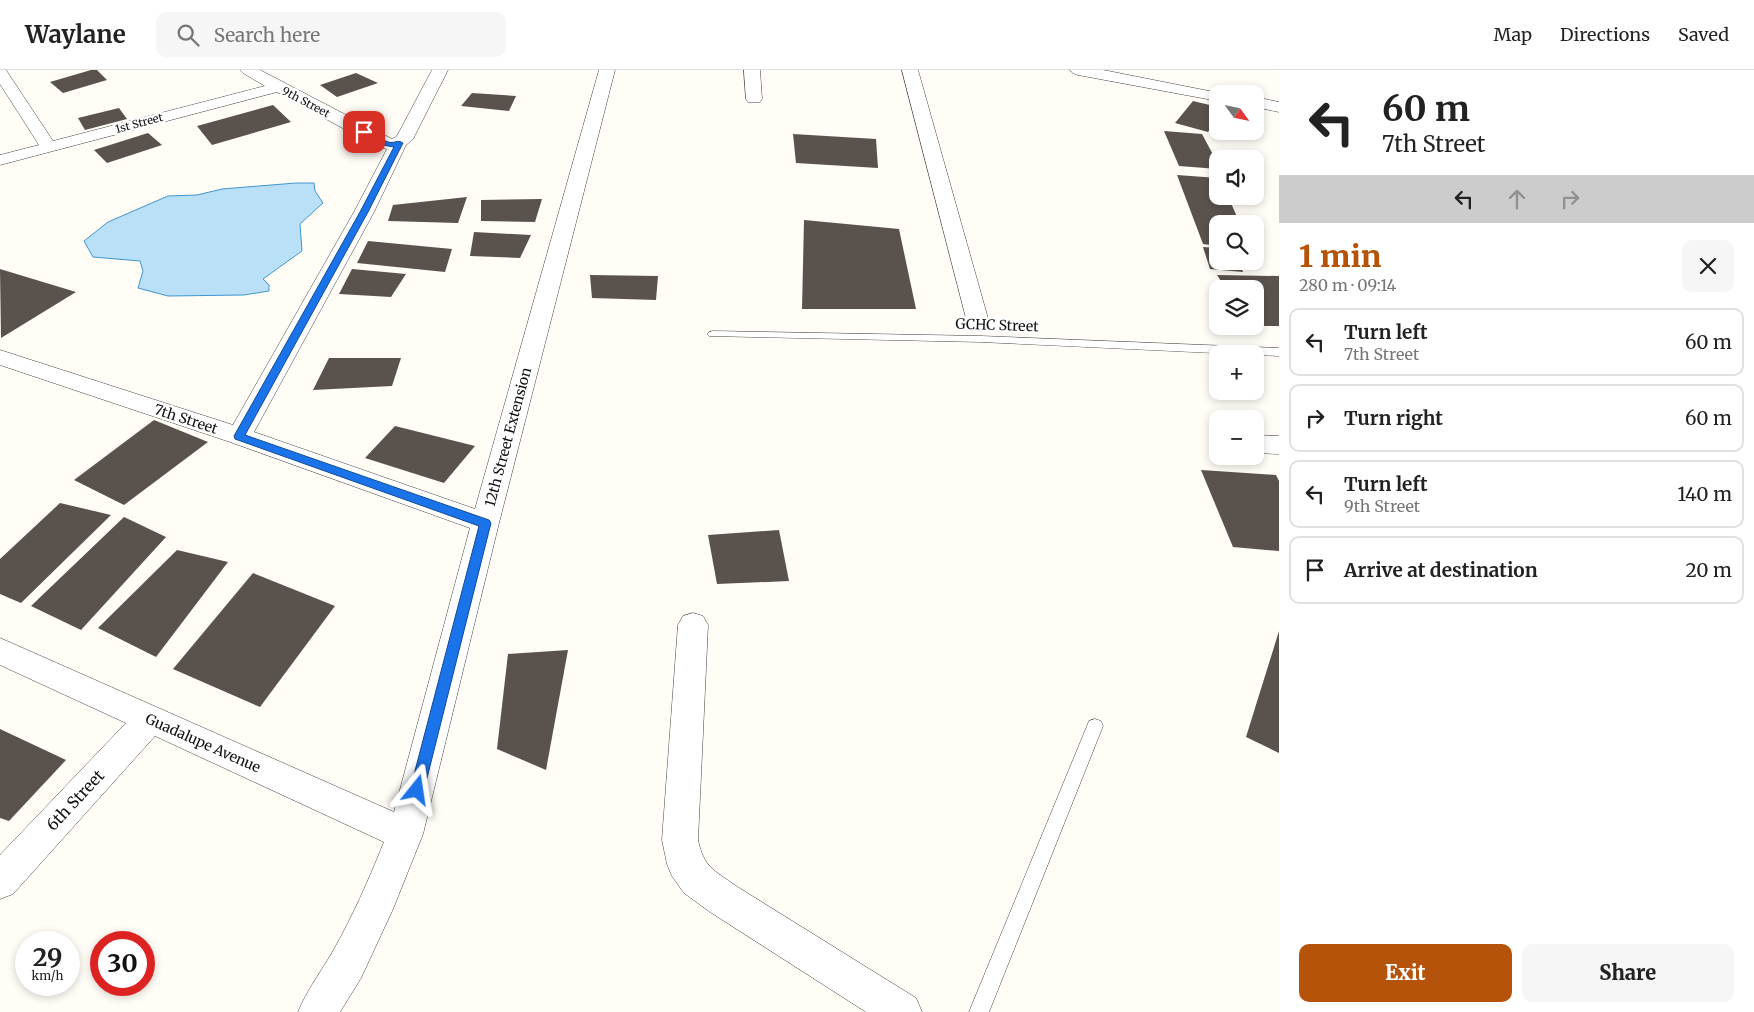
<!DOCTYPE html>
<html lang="en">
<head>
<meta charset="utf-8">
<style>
  body { margin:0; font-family:Merriweather,serif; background:#f6f6f6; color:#222; height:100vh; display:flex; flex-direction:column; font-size:19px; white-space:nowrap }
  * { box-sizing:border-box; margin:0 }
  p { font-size:16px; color:#767676 }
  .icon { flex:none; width:28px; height:28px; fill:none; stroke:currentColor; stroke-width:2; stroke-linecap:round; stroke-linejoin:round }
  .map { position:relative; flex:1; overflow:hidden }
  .drawer { display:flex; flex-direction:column; background:#fff; width:475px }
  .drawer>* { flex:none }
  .top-card { background:#fff; color:#222; overflow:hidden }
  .needle { width:32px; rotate:123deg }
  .controls { position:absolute; left:1209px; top:15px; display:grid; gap:10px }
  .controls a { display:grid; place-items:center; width:55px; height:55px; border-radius:10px; background:#fff; box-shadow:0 2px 8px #0003; font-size:25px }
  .speed { position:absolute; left:15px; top:861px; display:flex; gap:10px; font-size:25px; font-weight:700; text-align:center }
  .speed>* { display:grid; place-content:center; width:65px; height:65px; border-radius:50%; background:#fff; box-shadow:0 2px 8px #0003; line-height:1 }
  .speed small { font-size:12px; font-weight:400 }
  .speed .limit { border:8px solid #d22; background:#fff; color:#111 }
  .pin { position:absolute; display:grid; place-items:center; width:42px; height:42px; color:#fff; margin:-21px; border-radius:10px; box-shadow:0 2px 8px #0006 }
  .me { position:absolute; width:55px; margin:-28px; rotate:15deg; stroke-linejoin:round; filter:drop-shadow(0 0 4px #0008) }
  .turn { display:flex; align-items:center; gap:18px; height:105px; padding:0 20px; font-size:22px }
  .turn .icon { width:65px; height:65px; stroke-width:2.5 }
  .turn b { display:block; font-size:35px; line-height:42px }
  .lanes { display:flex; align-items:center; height:48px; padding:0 20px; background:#0003; justify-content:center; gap:25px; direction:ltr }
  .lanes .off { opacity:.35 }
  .round { display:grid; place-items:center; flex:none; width:52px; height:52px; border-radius:10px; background:#f6f6f6 }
  .summary { display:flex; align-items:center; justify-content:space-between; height:85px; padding:0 20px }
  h1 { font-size:30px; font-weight:800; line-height:38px; color:#b45309 }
  .primary-button { display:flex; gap:10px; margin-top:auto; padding:10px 20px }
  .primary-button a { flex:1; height:58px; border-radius:10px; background:#b45309; color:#fff; font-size:20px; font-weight:800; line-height:58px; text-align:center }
  .primary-button a+a { background:#f6f6f6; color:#222 }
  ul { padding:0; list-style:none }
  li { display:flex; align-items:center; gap:15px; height:68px; margin:0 10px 8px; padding:0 10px; border:2px solid #e0e0e0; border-radius:10px }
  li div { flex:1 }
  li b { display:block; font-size:19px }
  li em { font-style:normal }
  header { display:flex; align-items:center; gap:30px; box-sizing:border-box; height:70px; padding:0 25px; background:#fff; border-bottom:1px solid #e0e0e0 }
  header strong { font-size:24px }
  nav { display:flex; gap:28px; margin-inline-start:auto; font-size:18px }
  .search { width:350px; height:45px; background:#f6f6f6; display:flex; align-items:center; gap:12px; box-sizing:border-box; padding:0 18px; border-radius:10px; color:#767676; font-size:19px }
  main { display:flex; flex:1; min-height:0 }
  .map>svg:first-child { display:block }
</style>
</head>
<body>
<header>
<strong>Waylane</strong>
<div class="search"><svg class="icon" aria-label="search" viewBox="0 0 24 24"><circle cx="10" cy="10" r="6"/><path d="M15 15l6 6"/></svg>Search here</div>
<nav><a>Map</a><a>Directions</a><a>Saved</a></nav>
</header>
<main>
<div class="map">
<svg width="1279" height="942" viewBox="0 0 1279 942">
  <rect width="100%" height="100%" fill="#fffdf5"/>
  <polygon fill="#b9e0f7" stroke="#3f96cf" points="296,113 314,113 315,121 323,133 300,154 302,181 263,209 269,215 269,221 244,225 168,226 138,218 143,201 140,191 93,187 84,171 108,152 168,126 197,125 222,119"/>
  <g fill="#5a524d">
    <polygon points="91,0 97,0 107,10 63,23 50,12"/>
    <polygon points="356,3 378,13 337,27 320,15"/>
    <polygon points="472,23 516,26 509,41 461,36"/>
    <polygon points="1193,31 1218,37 1218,49 1208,62 1175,53"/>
    <polygon points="273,35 291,52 212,75 197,56"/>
    <polygon points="119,38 127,49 85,60 78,48"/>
    <polygon points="1164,61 1202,64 1218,94 1218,99 1179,96"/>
    <polygon points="148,63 162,75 107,93 94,80"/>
    <polygon points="793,64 876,69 878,98 796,93"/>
    <polygon points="1177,105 1218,108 1218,126 1228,126 1240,154 1218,154 1218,176 1203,174"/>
    <polygon points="467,127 458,153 388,151 393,135"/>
    <polygon points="542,129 535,152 481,151 481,130"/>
    <polygon points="804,150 899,159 916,239 802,239"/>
    <polygon points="474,162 531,165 520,188 470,186"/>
    <polygon points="368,171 452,179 445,202 357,193"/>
    <polygon points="1203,177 1218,178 1218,191 1239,191 1243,202 1210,199"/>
    <polygon points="0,199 76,222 1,268"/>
    <polygon points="352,199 406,204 391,227 339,224"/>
    <polygon points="590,205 658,206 656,230 592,228"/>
    <polygon points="1217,205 1279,206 1279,256 1255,256 1255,219 1226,219"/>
    <polygon points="329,288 401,288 392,316 313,320"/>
    <polygon points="154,350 208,372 124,435 74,410"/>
    <polygon points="395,356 475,376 444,413 365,388"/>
    <polygon points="1201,400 1276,405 1279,411 1279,481 1233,477"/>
    <polygon points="60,433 111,445 21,533 0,524 0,489"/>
    <polygon points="124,447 166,467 81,560 31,536"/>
    <polygon points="779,460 789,511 717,514 708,465"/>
    <polygon points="177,480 228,492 156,587 98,558"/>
    <polygon points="253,503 335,536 260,637 173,599"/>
    <polygon points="1279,561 1279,683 1246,667"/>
    <polygon points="568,580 546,700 497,679 508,584"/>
    <polygon points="0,659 66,690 9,751 0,748"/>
  </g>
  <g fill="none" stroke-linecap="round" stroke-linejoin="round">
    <g stroke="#444" stroke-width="1">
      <g id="service">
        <polygon points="713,261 981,266 1279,278 1279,286 981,272 709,266 707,264 709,262"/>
        <polygon points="1095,649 1101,651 1103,656 989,942 969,942 1087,656 1089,651"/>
      </g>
    </g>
    <g stroke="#444" stroke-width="1">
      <g id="minor">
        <path d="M0,0H6L53,71L265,16L243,3L240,0H260L392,69L397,66L432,0H448L413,69L406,75L374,142L254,362L475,439L599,0H615L499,453L423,764L393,839L361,908L340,942H298C307,920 321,902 333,881C353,846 369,809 384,772L155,666L13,824L0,829V785L126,653L0,595V568L394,742L470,458L230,372L0,295V280L233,355L354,142L387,79L375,76L277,22L0,95V85L39,75L0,14Z"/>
        <polygon points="744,0 760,0 762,29 760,32 748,32 746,29"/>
        <polygon points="902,0 918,0 989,252 986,257 978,259 970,257 967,252"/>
        <polygon points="1070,0 1103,0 1224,24 1218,24 1218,31 1078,5 1073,3"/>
        <polygon points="1255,27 1279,32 1279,42 1255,37"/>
        <polygon points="1255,365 1279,366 1279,384 1255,383"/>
        <path d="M693,543L703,546L708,555L698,770C704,798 714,800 736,816L916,928L922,942H866L710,842L684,823L672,806L667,794L662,770L678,555L683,546Z"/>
      </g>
    </g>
    <use href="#service" fill="#fff" fill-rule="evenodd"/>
    <use href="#minor" fill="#fff" fill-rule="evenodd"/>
  </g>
  <path fill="#1a73e8" stroke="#114b97" d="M361,61C371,60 379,69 388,72C394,74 397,69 403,73L368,142L245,365L489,450L491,453L424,720L422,725L417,727L412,725L410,720L479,456L235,369L234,366L360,142L394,77L383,75L361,64Z"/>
  <g text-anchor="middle" stroke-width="5" stroke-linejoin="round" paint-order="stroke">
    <g font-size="11" fill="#111" stroke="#fff">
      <text transform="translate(306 32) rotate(28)" y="4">9th Street</text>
      <text transform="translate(139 53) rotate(-15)" y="4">1st Street</text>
    </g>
    <g font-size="14" fill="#111" stroke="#fff">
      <text transform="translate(997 255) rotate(2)" y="5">GCHC Street</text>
      <text transform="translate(186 349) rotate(18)" y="5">7th Street</text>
      <text transform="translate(508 367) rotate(-75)" y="5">12th Street Extension</text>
      <text transform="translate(203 673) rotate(24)" y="5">Guadalupe Avenue</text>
    </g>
    <g font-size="16" fill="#111" stroke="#fff">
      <text transform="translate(75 730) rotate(-47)" y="6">6th Street</text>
    </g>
  </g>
</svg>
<div class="controls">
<a><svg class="needle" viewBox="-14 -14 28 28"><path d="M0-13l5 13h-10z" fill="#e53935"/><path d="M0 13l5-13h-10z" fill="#767676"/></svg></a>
<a><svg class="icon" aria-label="sound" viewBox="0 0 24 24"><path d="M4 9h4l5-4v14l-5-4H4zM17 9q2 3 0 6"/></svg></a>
<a><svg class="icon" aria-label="search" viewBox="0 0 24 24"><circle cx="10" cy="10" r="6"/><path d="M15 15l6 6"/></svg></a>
<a><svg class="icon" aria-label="layers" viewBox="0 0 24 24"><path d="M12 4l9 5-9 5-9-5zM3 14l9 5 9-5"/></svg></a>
<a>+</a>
<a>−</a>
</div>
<div class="speed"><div>29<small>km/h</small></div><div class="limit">30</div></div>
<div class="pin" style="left:364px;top:62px;background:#d93025"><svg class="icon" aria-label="arrive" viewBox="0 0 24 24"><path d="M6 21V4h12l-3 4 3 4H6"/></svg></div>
<svg class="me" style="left:417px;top:720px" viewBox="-20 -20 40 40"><path d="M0-17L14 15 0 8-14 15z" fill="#1a73e8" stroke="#fff" stroke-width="4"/></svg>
</div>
<section class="drawer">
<div class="top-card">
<div class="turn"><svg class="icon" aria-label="left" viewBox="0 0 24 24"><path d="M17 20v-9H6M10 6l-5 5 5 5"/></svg><div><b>60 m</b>7th Street</div></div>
<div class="lanes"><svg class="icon" aria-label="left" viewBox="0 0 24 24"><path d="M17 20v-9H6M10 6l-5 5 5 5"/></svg><svg class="icon off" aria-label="ahead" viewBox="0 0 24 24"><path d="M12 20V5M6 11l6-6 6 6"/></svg><svg class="icon off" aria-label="right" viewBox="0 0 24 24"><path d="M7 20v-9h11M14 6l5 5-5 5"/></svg></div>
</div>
<div class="summary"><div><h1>1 min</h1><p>280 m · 09:14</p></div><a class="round"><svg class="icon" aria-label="close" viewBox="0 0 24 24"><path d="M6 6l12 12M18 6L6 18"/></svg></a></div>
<ul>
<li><svg class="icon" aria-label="left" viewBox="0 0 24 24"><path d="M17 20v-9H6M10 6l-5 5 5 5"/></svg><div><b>Turn left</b><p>7th Street</p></div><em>60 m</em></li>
<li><svg class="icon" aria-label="right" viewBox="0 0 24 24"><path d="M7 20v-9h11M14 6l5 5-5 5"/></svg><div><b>Turn right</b></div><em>60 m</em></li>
<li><svg class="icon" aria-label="left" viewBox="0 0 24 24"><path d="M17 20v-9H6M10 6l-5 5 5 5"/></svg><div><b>Turn left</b><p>9th Street</p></div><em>140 m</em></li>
<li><svg class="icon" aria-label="arrive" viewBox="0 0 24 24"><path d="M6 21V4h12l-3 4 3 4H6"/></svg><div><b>Arrive at destination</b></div><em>20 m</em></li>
</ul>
<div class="primary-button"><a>Exit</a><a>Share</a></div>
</section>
</main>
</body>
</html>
